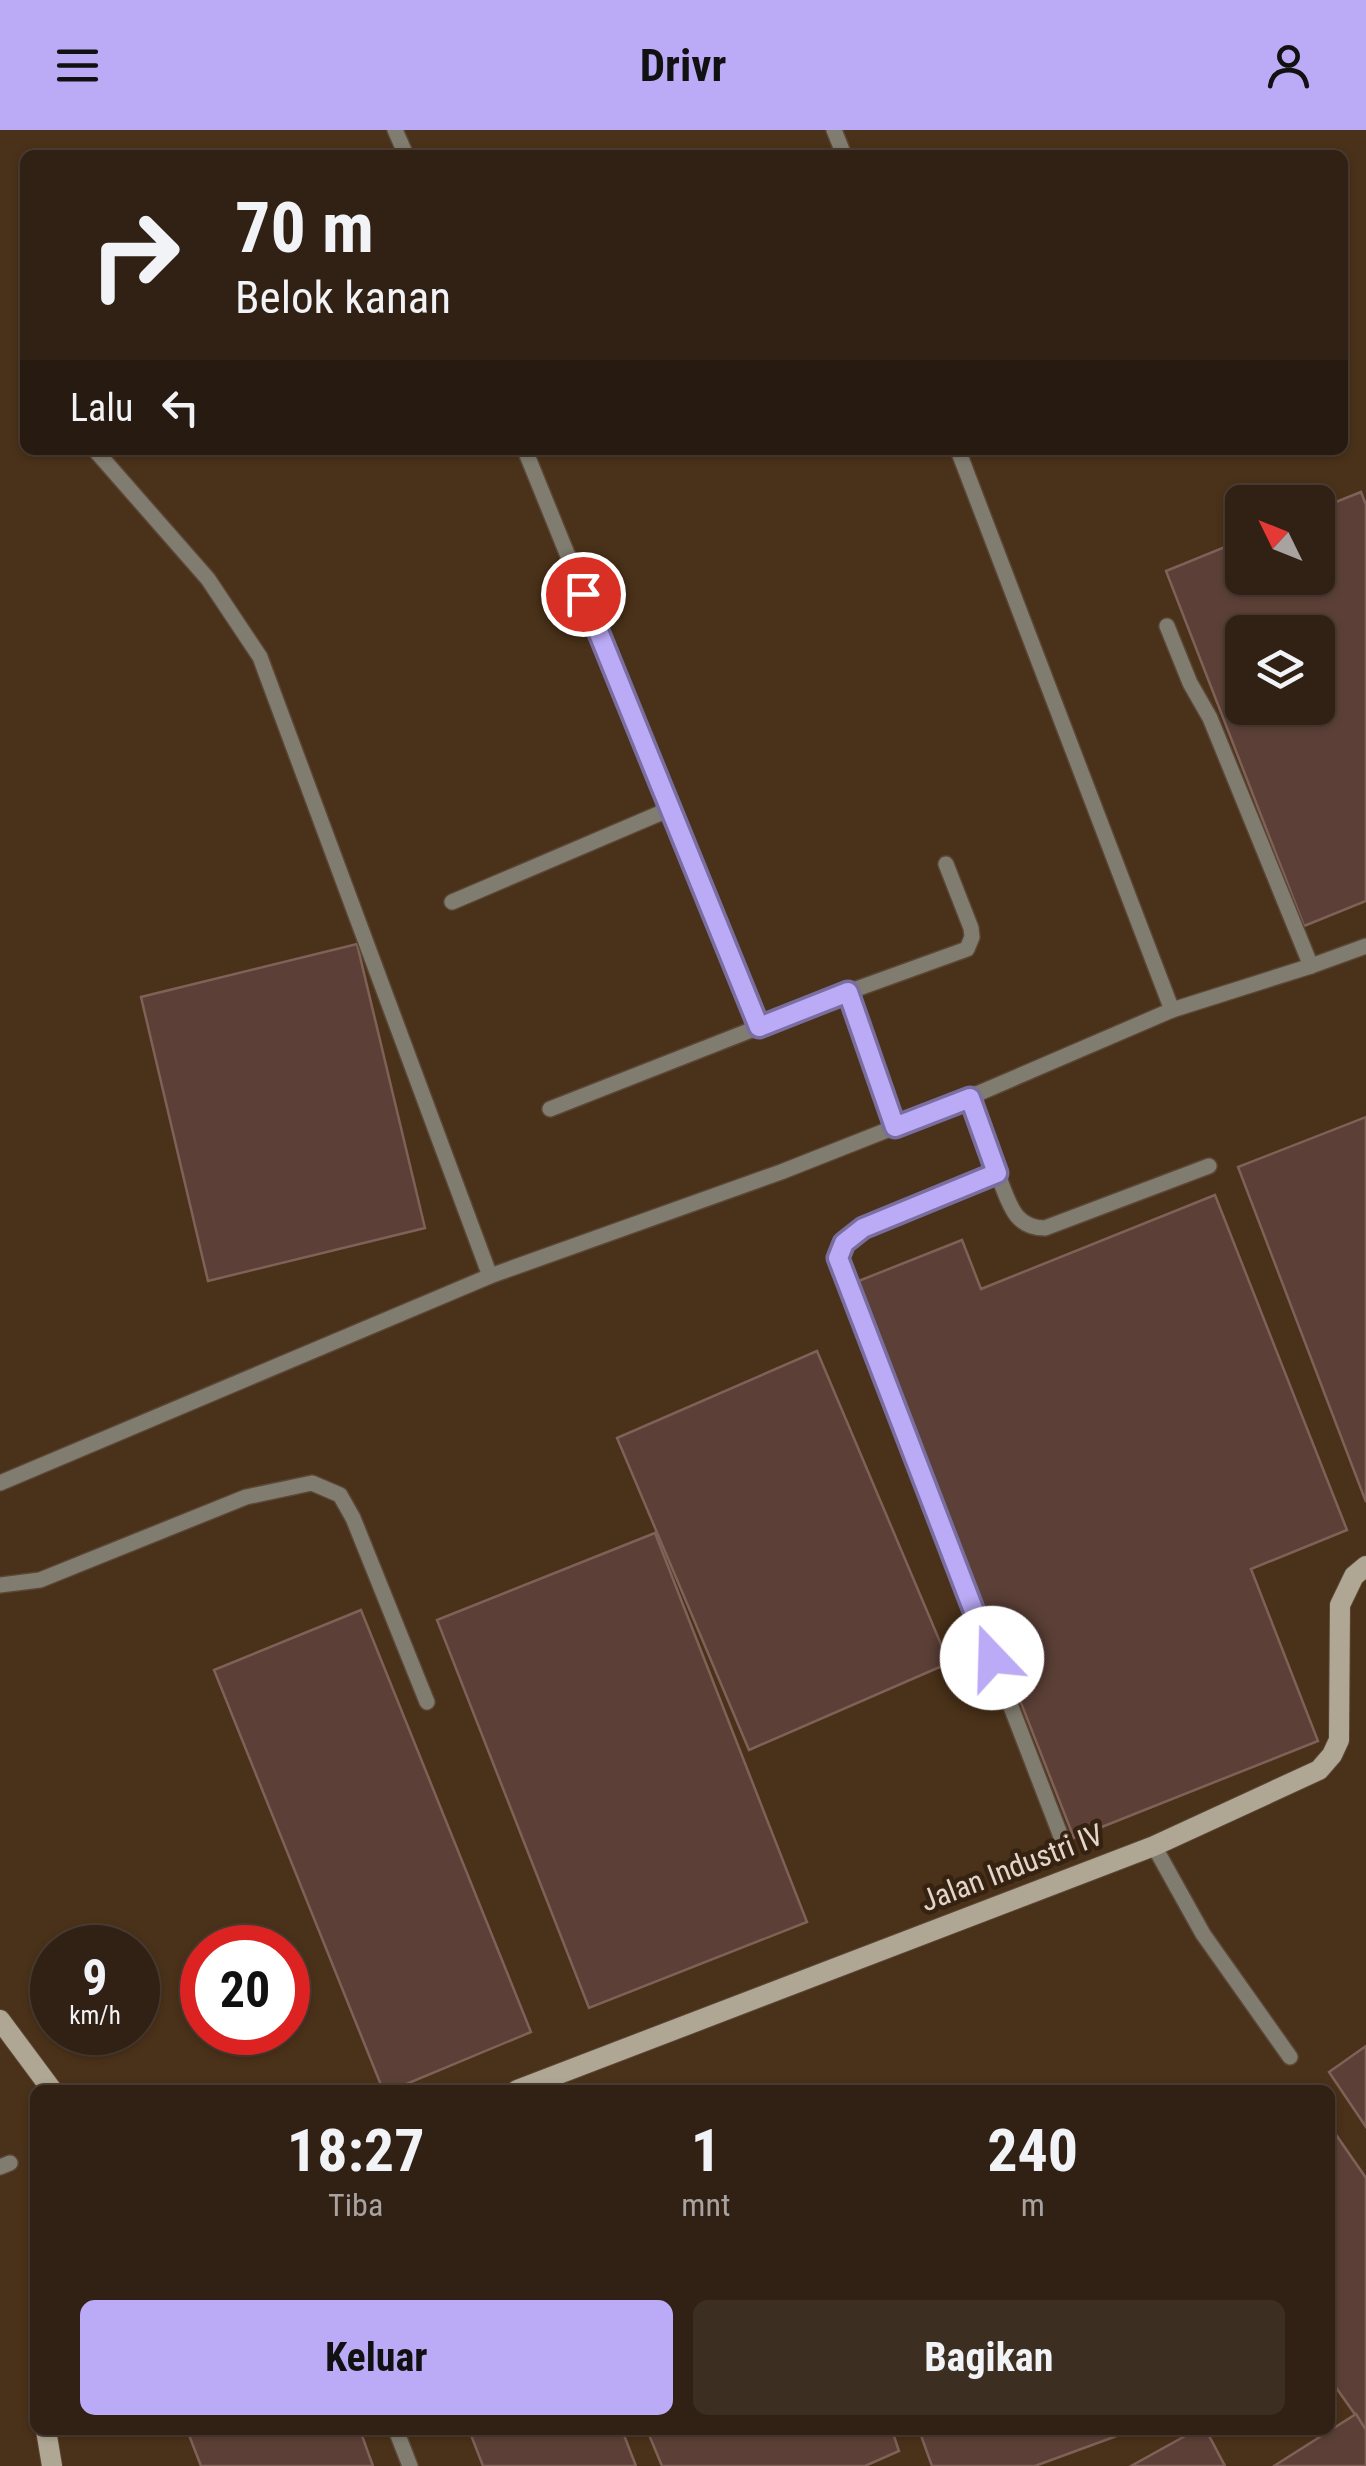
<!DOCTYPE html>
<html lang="id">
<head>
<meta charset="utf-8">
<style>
  body { margin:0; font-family:"Roboto Condensed",sans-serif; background:#3d2e22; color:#f1f3f6; height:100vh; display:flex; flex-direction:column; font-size:38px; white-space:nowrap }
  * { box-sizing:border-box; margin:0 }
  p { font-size:32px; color:#a8a3a0 }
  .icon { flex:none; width:55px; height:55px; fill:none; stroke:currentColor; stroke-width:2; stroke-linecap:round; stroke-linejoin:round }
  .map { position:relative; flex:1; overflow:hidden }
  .details { position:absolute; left:30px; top:1955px; width:1305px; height:350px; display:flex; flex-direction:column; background:#312114; border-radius:15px; box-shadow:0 2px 8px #0004,0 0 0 2px #4c3e34 }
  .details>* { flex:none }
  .banner { position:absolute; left:20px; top:20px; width:1328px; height:305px; border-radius:15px; box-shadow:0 2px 8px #0004,0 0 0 2px #4c3e34; background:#312114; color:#f1f3f6; overflow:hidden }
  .needle { width:65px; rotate:313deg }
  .buttons { position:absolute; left:1225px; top:355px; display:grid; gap:20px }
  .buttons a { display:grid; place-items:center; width:110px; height:110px; border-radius:15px; background:#312114; box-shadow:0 2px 8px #0004,0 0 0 2px #4c3e34; font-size:50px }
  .speed { position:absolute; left:30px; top:1795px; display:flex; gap:20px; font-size:50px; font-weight:700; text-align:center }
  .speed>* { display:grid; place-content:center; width:130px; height:130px; border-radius:50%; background:#312114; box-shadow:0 2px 8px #0004,0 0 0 2px #4c3e34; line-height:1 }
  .speed small { font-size:25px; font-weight:400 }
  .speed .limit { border:15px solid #d22; background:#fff; color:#111 }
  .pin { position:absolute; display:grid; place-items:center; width:85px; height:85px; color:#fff; margin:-42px; border:5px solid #fff; border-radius:50%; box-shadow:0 2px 10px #0007 }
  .me { position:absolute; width:110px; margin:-55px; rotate:339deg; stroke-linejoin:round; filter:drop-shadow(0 0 8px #0008) }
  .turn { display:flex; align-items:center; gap:35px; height:210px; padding:0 50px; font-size:45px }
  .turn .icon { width:130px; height:130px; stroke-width:2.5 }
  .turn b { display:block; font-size:70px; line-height:85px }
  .then { display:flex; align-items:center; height:95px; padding:0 50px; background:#0003; gap:20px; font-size:38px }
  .eta { display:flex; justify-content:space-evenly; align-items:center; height:170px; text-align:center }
  .eta b { font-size:60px; font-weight:700; line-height:70px }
  .cta { display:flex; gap:20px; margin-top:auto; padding:20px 50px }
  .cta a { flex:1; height:115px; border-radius:15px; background:#bbaaf6; color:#111; font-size:40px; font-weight:700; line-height:115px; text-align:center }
  .cta a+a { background:#3d2e22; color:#f1f3f6 }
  header { display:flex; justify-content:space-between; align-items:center; height:130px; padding:0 50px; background:#bbaaf6; color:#111; font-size:45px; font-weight:700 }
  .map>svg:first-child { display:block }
</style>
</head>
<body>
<header><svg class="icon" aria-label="menu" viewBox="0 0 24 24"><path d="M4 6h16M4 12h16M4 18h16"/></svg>Drivr<svg class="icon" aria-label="person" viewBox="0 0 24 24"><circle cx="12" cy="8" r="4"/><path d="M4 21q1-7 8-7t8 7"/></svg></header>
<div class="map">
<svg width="1366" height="2336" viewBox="0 0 1366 2336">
  <rect width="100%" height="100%" fill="#412c1a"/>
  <path fill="#4a3119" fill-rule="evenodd" d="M0,0H1366V2336H0ZM25,25H1342V320H25ZM1242,372H1318V448H1242ZM1242,502H1318V578H1242ZM52,1818H138V1902H52ZM202,1818H288V1902H202ZM35,1960H1330V2300H35Z"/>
  <g fill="#5c4037" stroke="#7f6158" stroke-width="2.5" fill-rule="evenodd">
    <path d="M1361,362L1366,375V771L1304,796L1166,441L1242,410V448H1318V379ZM1242,502H1318V578H1242Z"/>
    <polygon points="357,814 425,1098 208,1151 141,867"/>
    <polygon points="1366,987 1366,1372 1238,1037"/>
    <polygon points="1215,1065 1347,1400 1251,1439 1318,1611 1074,1708 856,1152 962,1110 981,1159"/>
    <polygon points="817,1221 949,1533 749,1620 617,1308"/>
    <polygon points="655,1403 807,1792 589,1878 437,1490"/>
    <polygon points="361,1480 531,1902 392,1960 383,1960 214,1540"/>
    <polygon points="1366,1916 1366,1997 1329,1942"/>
    <polygon points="1330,1996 1366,2048 1366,2300 1330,2249"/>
    <polygon points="1356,2284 1366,2300 1366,2336 1274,2336"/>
    <polygon points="187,2300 360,2300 373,2336 201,2336"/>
    <polygon points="469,2300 622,2300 636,2336 483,2336"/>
    <polygon points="647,2300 892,2300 899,2321 865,2336 662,2336"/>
    <polygon points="919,2300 1133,2300 1035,2336 932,2336"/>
    <polygon points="1196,2300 1206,2300 1225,2336 1131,2336"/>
  </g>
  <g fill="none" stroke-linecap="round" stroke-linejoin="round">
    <g stroke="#5b4736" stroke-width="18">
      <g id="lane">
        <polyline points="395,0 406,25"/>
        <polyline points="834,0 844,25"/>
        <polyline points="95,320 208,449 260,527 490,1146"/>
        <polyline points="525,320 759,897"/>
        <polyline points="958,320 1172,880"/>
        <polyline points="1167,496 1190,553 1210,588 1311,836"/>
        <polyline points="452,772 670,679"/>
        <polyline points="848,862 895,997"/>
        <polyline points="970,967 997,1043 863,1098 845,1113 838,1128 1062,1709"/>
        <polyline points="550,979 848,862 967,819 972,807 971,798 946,734"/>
        <path d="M997,1043C1009,1070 1012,1098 1045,1098L1209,1036"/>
        <polyline points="0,1353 490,1146 781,1042 895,997 970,967 1172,880 1311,836 1366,816"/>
        <polyline points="0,1455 40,1450 246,1367 312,1353 340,1365 353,1388 427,1572"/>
        <polyline points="1154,1716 1203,1804 1290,1927"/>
        <polyline points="0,2037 10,2033"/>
        <polyline points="396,2300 410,2336"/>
      </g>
    </g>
    <g stroke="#5b4736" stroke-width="22">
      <g id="secondary">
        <polyline points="0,1890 52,1960"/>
        <polyline points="517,1960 1154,1716 1319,1640 1332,1625 1339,1610 1340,1475 1354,1446 1366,1436"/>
        <polyline points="46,2300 52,2336"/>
      </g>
    </g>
    <use href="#lane" stroke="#817c70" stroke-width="15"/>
    <use href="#secondary" stroke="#afa793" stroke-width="20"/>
  </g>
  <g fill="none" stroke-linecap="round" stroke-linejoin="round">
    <g stroke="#7a6ea0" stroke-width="25">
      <polyline id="route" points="583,464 759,897 848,862 895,997 970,968 997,1043 863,1098 844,1113 838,1128 992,1528"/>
    </g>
    <use href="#route" stroke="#bbaaf6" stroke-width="18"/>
  </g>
  <g text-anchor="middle" stroke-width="9" stroke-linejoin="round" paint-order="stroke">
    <g font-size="30" fill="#e3d5ca" stroke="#362210">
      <text transform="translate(1012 1738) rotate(-21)" y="10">Jalan Industri IV</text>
    </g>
  </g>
</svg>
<div class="buttons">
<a><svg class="needle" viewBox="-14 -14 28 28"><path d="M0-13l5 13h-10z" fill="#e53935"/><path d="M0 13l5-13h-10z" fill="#a8a3a0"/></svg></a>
<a><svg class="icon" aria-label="layers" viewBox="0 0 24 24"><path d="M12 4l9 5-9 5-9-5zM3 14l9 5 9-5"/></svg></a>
</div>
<div class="speed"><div>9<small>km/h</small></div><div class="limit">20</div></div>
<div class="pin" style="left:583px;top:464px;background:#d93025"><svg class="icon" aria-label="arrive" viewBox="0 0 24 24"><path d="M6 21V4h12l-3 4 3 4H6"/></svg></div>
<svg class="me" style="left:992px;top:1528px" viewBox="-20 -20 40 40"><circle r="19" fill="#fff"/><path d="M0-13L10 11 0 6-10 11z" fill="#bbaaf6"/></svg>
<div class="banner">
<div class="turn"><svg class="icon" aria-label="right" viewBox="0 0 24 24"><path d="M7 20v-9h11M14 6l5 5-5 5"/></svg><div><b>70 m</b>Belok kanan</div></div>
<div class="then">Lalu<svg class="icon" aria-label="left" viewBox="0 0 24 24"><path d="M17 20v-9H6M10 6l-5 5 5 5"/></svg></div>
</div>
<section class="details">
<div class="eta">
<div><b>18:27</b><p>Tiba</p></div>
<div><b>1</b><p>mnt</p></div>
<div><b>240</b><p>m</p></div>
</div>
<div class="cta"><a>Keluar</a><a>Bagikan</a></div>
</section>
</div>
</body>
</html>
